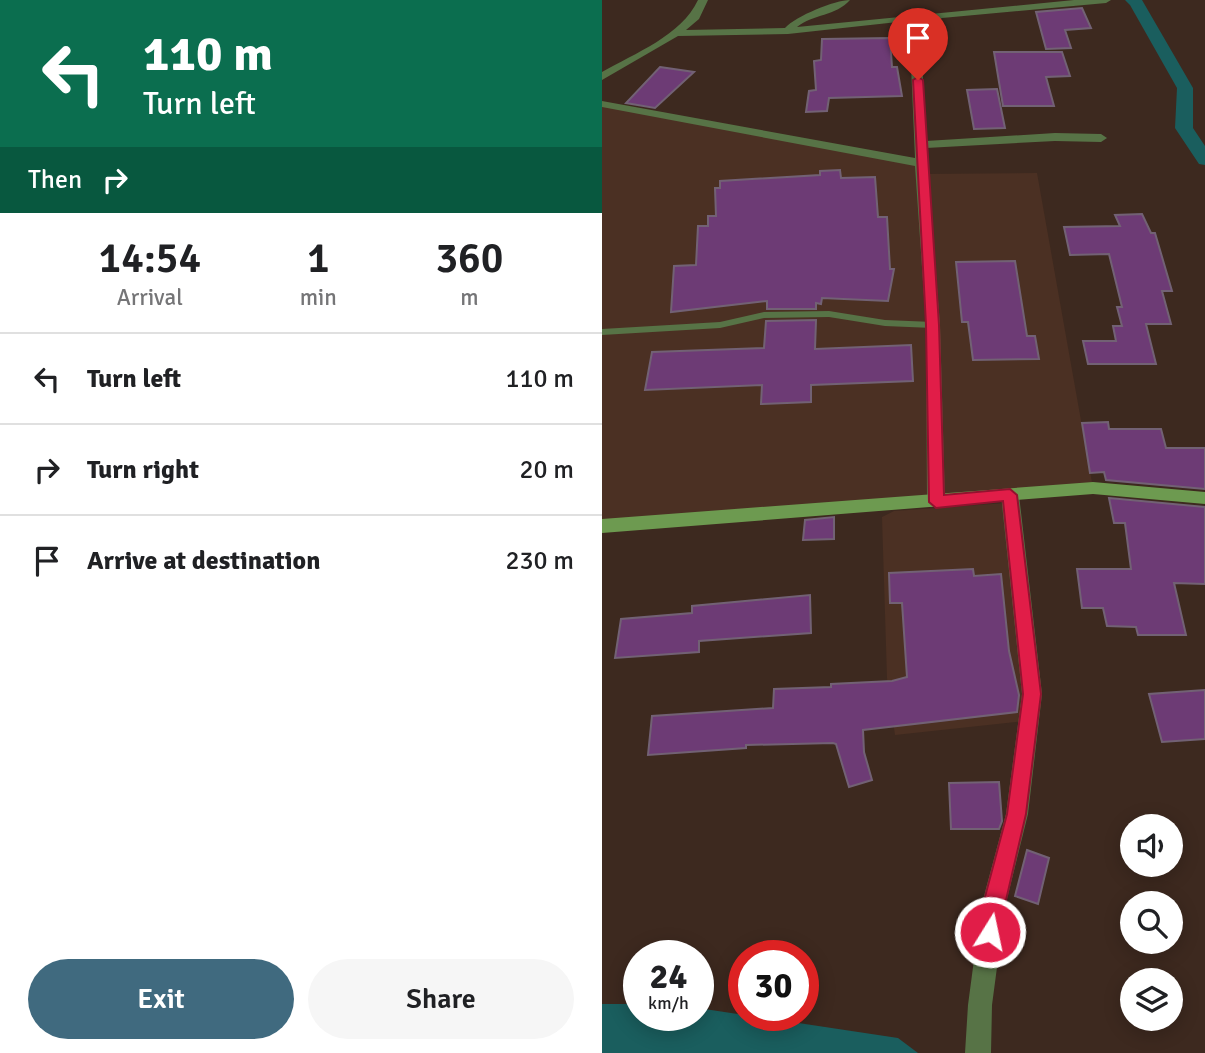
<!DOCTYPE html>
<html lang="en">
<head>
<meta charset="utf-8">
<style>
  body { margin:0; font-family:Signika,sans-serif; background:#f6f6f6; color:#202124; height:100vh; display:flex; flex-direction:column; font-size:26px; white-space:nowrap }
  * { box-sizing:border-box; margin:0 }
  p { font-size:23px; color:#757577 }
  .icon { flex:none; width:38px; height:38px; fill:none; stroke:currentColor; stroke-width:2; stroke-linecap:round; stroke-linejoin:round }
  .map { position:relative; flex:1; overflow:hidden }
  .sheet { display:flex; flex-direction:column; background:#fff; width:602px }
  .sheet>* { flex:none }
  .hud { background:#0b6e4f; color:#fff; overflow:hidden }
  .controls { position:absolute; left:518px; top:814px; display:grid; gap:14px }
  .controls a { display:grid; place-items:center; width:63px; height:63px; border-radius:50%; background:#fff; box-shadow:0 4px 18px #0003; font-size:35px }
  .speed { position:absolute; left:21px; top:940px; display:flex; gap:14px; font-size:35px; font-weight:700; text-align:center }
  .speed>* { display:grid; place-content:center; width:91px; height:91px; border-radius:50%; background:#fff; box-shadow:0 4px 18px #0003; line-height:1 }
  .speed small { font-size:18px; font-weight:400 }
  .speed .limit { border:10px solid #d22; background:#fff; color:#111 }
  .pin { position:absolute; display:grid; place-items:center; width:60px; height:60px; color:#fff; margin:-72px -30px; border-radius:50% 50% 50% 0; rotate:-45deg; box-shadow:0 0 7px #0007 }
  .pin .icon { rotate:45deg }
  .me { position:absolute; width:77px; margin:-38px; rotate:10deg; stroke-linejoin:round; filter:drop-shadow(0 0 5px #0008) }
  .turn { display:flex; align-items:center; gap:24px; height:147px; padding:0 28px; font-size:32px }
  .turn .icon { width:91px; height:91px; stroke-width:2.5 }
  .turn b { display:block; font-size:49px; line-height:60px }
  .then { display:flex; align-items:center; height:66px; padding:0 28px; background:#0003; gap:14px; font-size:26px }
  .eta { display:flex; justify-content:space-evenly; align-items:center; height:119px; text-align:center }
  .eta b { font-size:42px; font-weight:600; line-height:49px }
  .cta { display:flex; gap:14px; margin-top:auto; padding:14px 28px }
  .cta a { flex:1; height:80px; border-radius:42px; background:#406a7f; color:#fff; font-size:28px; font-weight:600; line-height:80px; text-align:center }
  .cta a+a { background:#f6f6f6; color:#202124 }
  ul { padding:0; list-style:none }
  li { display:flex; align-items:center; gap:21px; height:91px; padding:0 28px; border-top:2px solid #e0e0e0 }
  li div { flex:1 }
  li b { display:block; font-size:26px }
  li em { font-style:normal }
  main { display:flex; flex:1; min-height:0 }
  .map>svg:first-child { display:block }
</style>
</head>
<body>
<main>
<section class="sheet">
<div class="hud">
<div class="turn"><svg class="icon" aria-label="left" viewBox="0 0 24 24"><path d="M17 20v-9H6M10 6l-5 5 5 5"/></svg><div><b>110 m</b>Turn left</div></div>
<div class="then">Then<svg class="icon" aria-label="right" viewBox="0 0 24 24"><path d="M7 20v-9h11M14 6l5 5-5 5"/></svg></div>
</div>
<div class="eta">
<div><b>14:54</b><p>Arrival</p></div>
<div><b>1</b><p>min</p></div>
<div><b>360</b><p>m</p></div>
</div>
<ul>
<li><svg class="icon" aria-label="left" viewBox="0 0 24 24"><path d="M17 20v-9H6M10 6l-5 5 5 5"/></svg><div><b>Turn left</b></div><em>110 m</em></li>
<li><svg class="icon" aria-label="right" viewBox="0 0 24 24"><path d="M7 20v-9h11M14 6l5 5-5 5"/></svg><div><b>Turn right</b></div><em>20 m</em></li>
<li><svg class="icon" aria-label="arrive" viewBox="0 0 24 24"><path d="M6 21V4h12l-3 4 3 4H6"/></svg><div><b>Arrive at destination</b></div><em>230 m</em></li>
</ul>
<div class="cta"><a>Exit</a><a>Share</a></div>
</section>
<div class="map">
<svg width="603" height="1053" viewBox="0 0 603 1053">
  <rect width="100%" height="100%" fill="#3d291f"/>
  <g fill="#4b3023">
    <polygon points="0,106 319,163 320,174 435,173 491,488 0,526"/>
    <polygon points="404,503 424,721 293,735 285,678 280,517 292,511"/>
  </g>
  <polygon fill="#1a5e5e" points="0,1004 37,1004 37,1015 96,1015 96,1008 296,1038 316,1053 0,1053"/>
  <g fill="none" stroke-linecap="round" stroke-linejoin="round">
    <polygon fill="#1a5e5e" fill-rule="evenodd" points="523,0 540,0 591,88 591,128 603,146 603,165 597,164 573,128 575,88 528,5"/>
  </g>
  <g fill="#6d3b75" stroke="#726174" stroke-width="2">
    <polygon points="480,8 489,28 463,30 469,48 444,49 434,12"/>
    <polygon points="288,38 290,67 295,67 300,96 227,98 225,111 204,112 207,91 214,90 212,61 219,60 220,39"/>
    <polygon points="392,52 460,52 468,76 444,77 452,106 401,106"/>
    <polygon points="58,67 92,72 53,108 24,103"/>
    <polygon points="395,89 403,128 372,129 365,90"/>
    <polygon points="238,170 239,178 273,177 276,217 285,217 288,269 292,269 286,301 220,298 219,304 214,303 214,309 165,309 165,301 69,312 72,266 94,265 96,226 106,226 106,216 114,216 113,188 118,188 118,181 218,175 218,171"/>
    <polygon points="540,214 549,233 553,233 570,291 560,291 569,324 544,324 554,364 486,364 481,341 514,341 511,326 520,326 515,307 520,307 507,254 468,255 462,227 518,226 513,215"/>
    <polygon points="413,261 425,336 433,336 437,359 371,360 366,322 360,322 354,262"/>
    <polygon points="214,320 213,349 309,345 311,381 209,385 209,402 159,404 160,385 43,390 50,352 162,348 164,321"/>
    <polygon points="506,422 507,429 559,429 564,448 603,448 603,489 504,480 502,472 488,473 480,423"/>
    <polygon points="507,498 603,507 603,584 572,583 584,635 536,635 534,627 505,626 501,608 480,608 475,569 529,569 523,523 512,523"/>
    <polygon points="232,517 232,539 201,540 203,520"/>
    <polygon points="371,569 372,576 399,574 407,651 417,695 415,712 261,730 262,752 270,780 247,787 234,744 231,743 144,745 144,748 46,755 50,716 171,708 172,689 229,687 229,684 290,681 305,677 300,603 288,603 287,573"/>
    <polygon points="208,595 209,633 97,641 97,652 13,658 19,619 90,613 90,606"/>
    <polygon points="603,690 603,739 560,742 547,694"/>
    <polygon points="397,782 400,821 397,829 349,829 347,783"/>
    <polygon points="425,850 447,858 436,904 413,896"/>
  </g>
  <g fill="none" stroke-linecap="round" stroke-linejoin="round">
    <polygon fill="#577346" fill-rule="evenodd" points="227,311 283,320 331,322 336,325 331,328 283,326 227,317 162,318 118,328 0,335 0,329 118,322 162,312"/>
    <g fill="#577346" fill-rule="evenodd">
      <path d="M96,0H106L97,19L84,30L183,28C194,16 233,0 248,0C234,16 211,14 195,27L472,0H509L504,3L340,18L325,28L319,37L324,141L453,133L499,134L505,138L499,142L453,141L324,148L338,325L343,502L340,507H328L325,502L324,325L313,166L0,107V101L313,158L308,42L313,29L323,19L186,34L76,36L0,80V72C33,53 79,36 96,0Z"/>
      <polygon points="408,489 414,490 417,495 440,694 426,814 403,907 390,1005 389,1053 363,1053 366,1005 379,907 404,814 420,694 399,495 402,490"/>
    </g>
    <polygon fill="#6d9a50" fill-rule="evenodd" points="491,482 603,492 603,504 491,494 0,533 0,519"/>
  </g>
  <polygon fill="#e11d48" stroke="#92132f" stroke-width="2" points="316,77 321,80 337,325 342,495 408,489 415,495 439,694 424,814 395,939 388,942 380,939 377,932 380,908 405,814 421,694 401,501 334,508 327,502 324,325 311,80"/>
</svg>
<div class="controls">
<a><svg class="icon" aria-label="sound" viewBox="0 0 24 24"><path d="M4 9h4l5-4v14l-5-4H4zM17 9q2 3 0 6"/></svg></a>
<a><svg class="icon" aria-label="search" viewBox="0 0 24 24"><circle cx="10" cy="10" r="6"/><path d="M15 15l6 6"/></svg></a>
<a><svg class="icon" aria-label="layers" viewBox="0 0 24 24"><path d="M12 4l9 5-9 5-9-5zM3 14l9 5 9-5"/></svg></a>
</div>
<div class="speed"><div>24<small>km/h</small></div><div class="limit">30</div></div>
<div class="pin" style="left:316px;top:80px;background:#d93025"><svg class="icon" aria-label="arrive" viewBox="0 0 24 24"><path d="M6 21V4h12l-3 4 3 4H6"/></svg></div>
<svg class="me" style="left:388px;top:932px" viewBox="-20 -20 40 40"><circle r="17" fill="#e11d48" stroke="#fff" stroke-width="3"/><path d="M0-11L8 9 0 5-8 9z" fill="#fff"/></svg>
</div>
</main>
</body>
</html>
